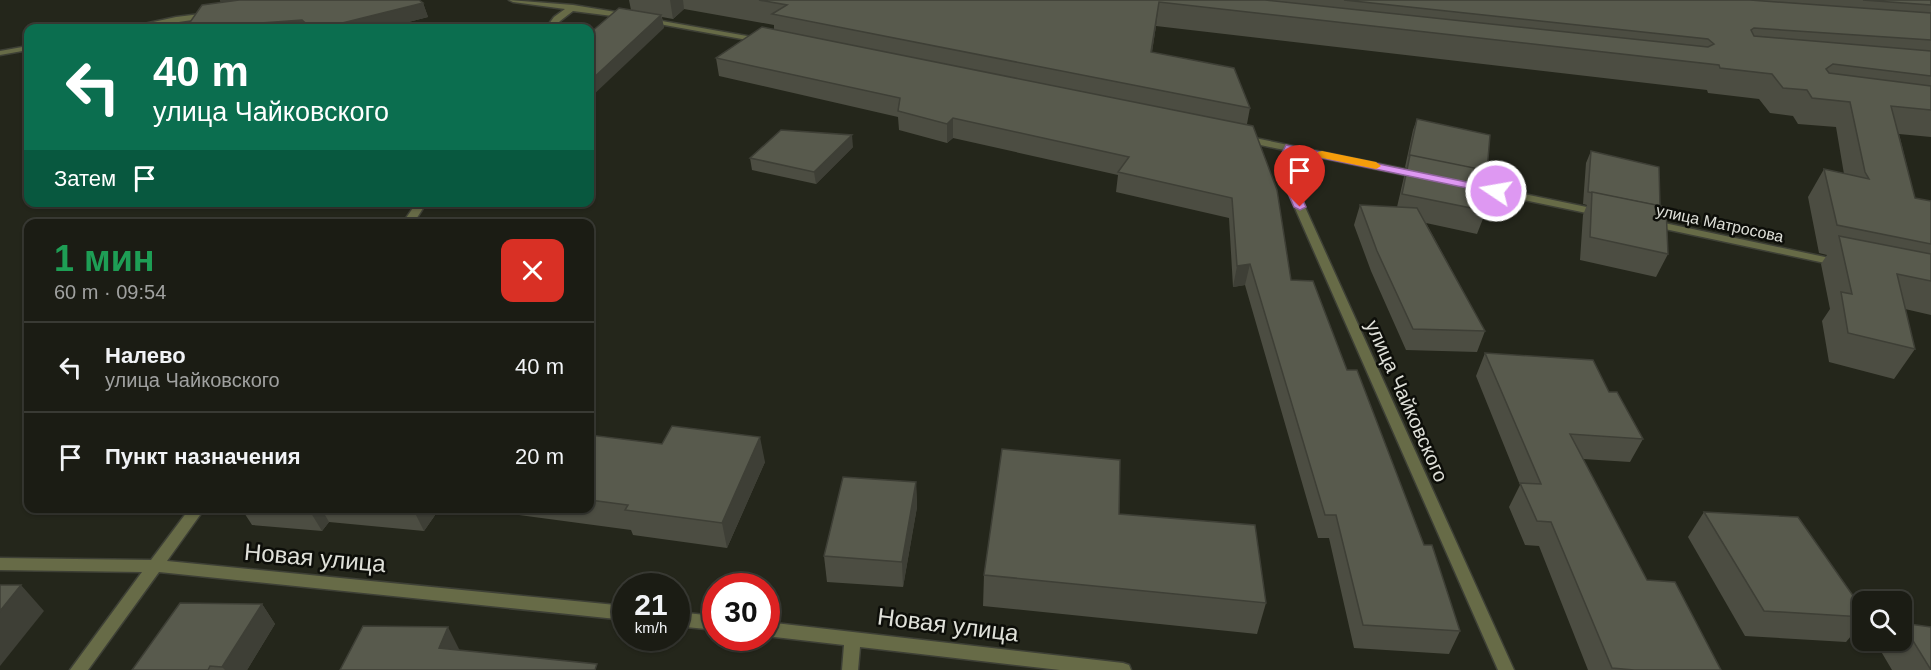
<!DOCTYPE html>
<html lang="ru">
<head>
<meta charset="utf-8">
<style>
  body { margin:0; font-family:Helvetica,sans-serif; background:#24251d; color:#f1f3f6; height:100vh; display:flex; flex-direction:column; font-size:22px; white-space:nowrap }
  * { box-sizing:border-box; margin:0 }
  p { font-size:20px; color:#a0a1a0 }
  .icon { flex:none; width:33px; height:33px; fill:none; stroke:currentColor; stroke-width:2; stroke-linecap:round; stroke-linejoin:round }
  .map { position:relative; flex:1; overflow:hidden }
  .details { position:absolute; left:24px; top:219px; width:570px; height:294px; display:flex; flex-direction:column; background:#1b1c14; border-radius:12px; box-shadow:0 2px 4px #0004,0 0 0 2px #393a34 }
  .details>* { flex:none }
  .guide { position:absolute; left:24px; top:24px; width:570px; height:183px; border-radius:12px; box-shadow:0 2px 4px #0004,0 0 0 2px #393a34; background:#0b6e4f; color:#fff; overflow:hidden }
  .fabs { position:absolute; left:1852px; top:591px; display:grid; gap:12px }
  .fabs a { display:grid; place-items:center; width:60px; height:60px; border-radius:12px; background:#1b1c14; box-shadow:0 2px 4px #0004,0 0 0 2px #393a34; font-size:30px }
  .speed { position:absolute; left:612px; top:573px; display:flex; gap:12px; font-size:30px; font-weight:700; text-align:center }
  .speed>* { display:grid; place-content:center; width:78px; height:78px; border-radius:50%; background:#1b1c14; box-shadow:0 2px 4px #0004,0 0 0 2px #393a34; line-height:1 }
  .speed small { font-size:15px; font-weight:400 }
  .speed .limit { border:9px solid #d22; background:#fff; color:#111 }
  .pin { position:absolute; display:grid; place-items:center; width:51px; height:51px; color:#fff; margin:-62px -26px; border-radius:50% 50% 50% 0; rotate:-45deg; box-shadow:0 0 6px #0007 }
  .pin .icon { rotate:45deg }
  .me { position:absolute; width:66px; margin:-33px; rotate:282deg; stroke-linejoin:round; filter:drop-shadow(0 0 4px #0008) }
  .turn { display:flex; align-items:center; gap:21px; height:126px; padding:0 30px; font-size:27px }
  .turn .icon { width:78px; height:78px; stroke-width:2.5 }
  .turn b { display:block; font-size:42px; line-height:51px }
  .then { display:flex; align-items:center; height:57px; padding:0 30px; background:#0003; gap:12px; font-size:22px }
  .round { display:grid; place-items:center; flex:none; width:63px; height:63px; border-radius:12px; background:#24251d }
  .headline { display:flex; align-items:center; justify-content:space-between; height:102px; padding:0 30px }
  h1 { font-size:36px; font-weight:600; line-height:45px; color:#1e9e55 }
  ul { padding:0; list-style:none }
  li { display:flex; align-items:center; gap:18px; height:90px; padding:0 30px; border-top:2px solid #393a34 }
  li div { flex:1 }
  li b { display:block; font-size:22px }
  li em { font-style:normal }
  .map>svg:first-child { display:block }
</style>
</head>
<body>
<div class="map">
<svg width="1931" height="670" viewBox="0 0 1931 670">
  <rect width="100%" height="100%" fill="#24261b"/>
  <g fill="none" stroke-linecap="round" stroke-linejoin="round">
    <g stroke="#3e4036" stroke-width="3">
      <g id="street">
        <polygon points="509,0 573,5 628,14 632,16 628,18 573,11 560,21 554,28 546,28 554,17 565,9 513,2"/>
        <polygon points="209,13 212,13 212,17 139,28 126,28 176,17"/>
        <polygon points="645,18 764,39 768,41 764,43 648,22 644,20"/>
        <polygon points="28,46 28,50 0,55 0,51"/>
        <polygon points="1245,136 1419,172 1424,175 1419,178 1293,152 1286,165 1514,670 1498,670 1276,165 1284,150 1242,141 1242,137"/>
        <polygon points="1471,183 1601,210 1606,213 1601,216 1467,188 1467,184"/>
        <polygon points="417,202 427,202 413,224 402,224"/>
        <polygon points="1650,220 1839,260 1845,263 1839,266 1646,225 1645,223 1646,221"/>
        <polygon points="190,508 205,508 167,561 626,606 626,620 159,572 88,670 70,670 142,572 0,570 0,558 151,560"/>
        <polygon points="676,612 716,616 716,630 676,626"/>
        <polygon points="766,622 1123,663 1129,665 1131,670 1060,670 860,647 858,670 842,670 844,645 766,636"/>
      </g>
    </g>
    <use href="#street" fill="#676b47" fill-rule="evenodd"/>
  </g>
  <g fill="#4c4d42">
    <polygon points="220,0 419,0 423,3 428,17 385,28 186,28 221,3"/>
    <polygon points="629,0 1931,0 1931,137 1899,134 1915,198 1931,201 1931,315 1905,309 1915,349 1894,379 1829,362 1822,321 1830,309 1821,264 1827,255 1819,253 1808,197 1824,169 1844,174 1836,127 1798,124 1793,116 1770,113 1759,99 1708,93 1707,90 1156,26 1152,52 1250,108 1247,124 1291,280 1347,370 1424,545 1460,631 1449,654 1354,648 1329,538 1318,538 1245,285 1233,287 1229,218 1116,192 1118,175 953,138 947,143 899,130 898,117 719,76 716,58 774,30 774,25 684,9 673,19 662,17 664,28 631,10"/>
    <polygon points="1417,119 1487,171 1486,211 1477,234 1426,223 1485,331 1477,352 1406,350 1371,271 1354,225 1360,205 1397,207 1406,168 1405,167 1413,130"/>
    <polygon points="853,147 816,184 752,170 750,158"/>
    <polygon points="1591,151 1660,206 1668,254 1656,277 1580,260 1583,215 1587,205 1583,204 1586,163"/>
    <polygon points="1485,353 1609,392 1643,439 1630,462 1583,459 1647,580 1721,670 1588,670 1539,546 1525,545 1509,507 1520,485 1476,376"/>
    <polygon points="590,435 765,462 727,548 633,535 631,530 519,515 517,508 590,508"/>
    <polygon points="916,482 917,507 903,587 827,582 824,556"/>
    <polygon points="241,508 440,508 424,531 329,522 322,531 252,525"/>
    <polygon points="1704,512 1863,610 1863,622 1846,642 1745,636 1688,537"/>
    <polygon points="1119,514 1266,603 1257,634 983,606 984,575"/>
    <polygon points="262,604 275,624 247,670 132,670"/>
    <polygon points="1902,623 1931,670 1892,670 1879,648 1886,640 1902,640"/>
  </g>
  <g fill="#3e3f36">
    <polygon points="220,0 280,0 224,8"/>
    <polygon points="670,0 683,0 684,9 673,19"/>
    <polygon points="1159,2 1156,26 1148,77 1151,52"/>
    <polygon points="423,3 428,17 385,28 322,28"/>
    <polygon points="661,15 664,28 590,98 590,81"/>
    <polygon points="302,20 306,28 242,28 247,24"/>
    <polygon points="953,118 953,138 947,143 947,124"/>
    <polygon points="852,135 853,147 816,184 814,172"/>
    <polygon points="1250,264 1245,285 1233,287 1237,266"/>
    <polygon points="760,437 765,462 727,548 722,523"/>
    <polygon points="916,482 917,507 903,587 902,562"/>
    <polygon points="314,508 321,508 329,522 322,531 311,513"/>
    <polygon points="418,508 440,508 424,531 415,513"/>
    <polygon points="21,585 44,611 0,666 0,611"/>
    <polygon points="262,604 275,624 247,670 225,670 222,667"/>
    <polygon points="448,627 461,653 439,648"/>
  </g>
  <g fill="#585a4d" stroke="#3e3f36" stroke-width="1.5">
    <polygon points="239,0 419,0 423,3 322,28 311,28 302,20 247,24 242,28 186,28 202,5"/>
    <polygon points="759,0 1265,0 1708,47 1714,44 1708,39 1344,0 1750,0 1931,13 1931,40 1754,28 1751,30 1754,36 1931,51 1931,76 1833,64 1826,69 1829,73 1931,86 1931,110 1891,106 1915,198 1931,201 1931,244 1837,225 1824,169 1869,179 1865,172 1850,102 1812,98 1807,90 1783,88 1772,74 1720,68 1719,65 1159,2 1151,52 1234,68 1250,108 772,14 787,5"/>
    <polygon points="1863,0 1931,0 1931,5"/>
    <polygon points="619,8 661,15 590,81 590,33"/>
    <polygon points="762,27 1253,126 1277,190 1291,280 1313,281 1347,370 1357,370 1424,545 1432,545 1460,631 1363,625 1336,515 1325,515 1250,264 1237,266 1232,198 1118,172 1129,157 953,118 947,124 898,111 900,98 716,58"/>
    <polygon points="1417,119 1490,135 1487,171 1409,156"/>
    <polygon points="781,130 852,135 814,172 750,158"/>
    <polygon points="1591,151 1659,167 1660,206 1588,192"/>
    <polygon points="1410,155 1489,171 1486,211 1402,194"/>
    <polygon points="1592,192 1666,207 1668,254 1590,237"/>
    <polygon points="1360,205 1417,208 1485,331 1413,329 1377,251"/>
    <polygon points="1839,236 1931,254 1931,281 1897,274 1915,349 1848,333 1841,292 1852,294"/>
    <polygon points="1485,353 1593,360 1609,392 1617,392 1643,439 1570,434 1647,580 1675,582 1721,670 1634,670 1612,668 1551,522 1537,521 1520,483 1541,484"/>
    <polygon points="672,426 760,437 722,523 625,510 628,505 590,500 590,435 662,444"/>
    <polygon points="1002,449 1120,460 1119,514 1255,525 1266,603 984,575"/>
    <polygon points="843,477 916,482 902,562 824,556"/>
    <polygon points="266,508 314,508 311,513"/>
    <polygon points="374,508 418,508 415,513"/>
    <polygon points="1704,512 1798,517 1863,610 1863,617 1764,611"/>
    <polygon points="0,585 21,585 0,611"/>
    <polygon points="180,603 262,604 222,667 210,666 208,670 132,670"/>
    <polygon points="1902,623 1931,627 1931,670"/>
    <polygon points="363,626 448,627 439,648 597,664 595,670 340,670"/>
  </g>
  <polygon fill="#de98f2" stroke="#90639d" stroke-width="1.5" points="1286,145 1496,188 1502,191 1496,194 1293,152 1287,165 1306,207 1300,210 1294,207 1276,165"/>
  <polygon fill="#f59e0b" points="1322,151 1376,162 1381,166 1376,169 1318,157 1318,152"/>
  <g text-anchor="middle" stroke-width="5" stroke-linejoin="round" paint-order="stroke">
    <g font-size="16" fill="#dfe0d9" stroke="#0d0e09">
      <text transform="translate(1720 223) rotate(12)" y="6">улица Матросова</text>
    </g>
    <g font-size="20" fill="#dfe0d9" stroke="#0d0e09">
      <text transform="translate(1407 401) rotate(66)" y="7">улица Чайковского</text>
    </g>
    <g font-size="24" fill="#dfe0d9" stroke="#0d0e09">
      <text transform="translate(315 558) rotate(5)" y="8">Новая улица</text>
      <text transform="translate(948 625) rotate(7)" y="8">Новая улица</text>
    </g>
  </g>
</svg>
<div class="fabs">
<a><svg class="icon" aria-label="search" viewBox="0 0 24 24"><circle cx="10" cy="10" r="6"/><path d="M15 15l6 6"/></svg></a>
</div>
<div class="speed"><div>21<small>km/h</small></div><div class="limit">30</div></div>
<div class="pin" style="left:1300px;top:207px;background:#d93025"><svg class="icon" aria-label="arrive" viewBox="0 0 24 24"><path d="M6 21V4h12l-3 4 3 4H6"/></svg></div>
<svg class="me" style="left:1496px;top:191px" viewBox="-20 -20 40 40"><circle r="17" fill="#de98f2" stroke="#fff" stroke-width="3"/><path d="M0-11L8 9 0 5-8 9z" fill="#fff"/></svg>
<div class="guide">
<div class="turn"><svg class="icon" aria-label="left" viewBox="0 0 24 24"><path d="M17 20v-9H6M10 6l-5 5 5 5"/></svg><div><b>40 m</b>улица Чайковского</div></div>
<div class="then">Затем<svg class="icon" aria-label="arrive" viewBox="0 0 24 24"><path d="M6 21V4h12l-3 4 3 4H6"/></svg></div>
</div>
<section class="details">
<div class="headline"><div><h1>1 мин</h1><p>60 m · 09:54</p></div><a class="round" style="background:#d93025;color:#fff"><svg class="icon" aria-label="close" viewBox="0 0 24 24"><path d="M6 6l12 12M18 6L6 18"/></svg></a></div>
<ul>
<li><svg class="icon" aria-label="left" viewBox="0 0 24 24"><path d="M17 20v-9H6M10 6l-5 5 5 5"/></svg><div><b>Налево</b><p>улица Чайковского</p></div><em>40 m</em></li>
<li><svg class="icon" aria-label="arrive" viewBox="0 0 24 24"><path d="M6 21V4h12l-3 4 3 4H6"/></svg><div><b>Пункт назначения</b></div><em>20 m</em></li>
</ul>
</section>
</div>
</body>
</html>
